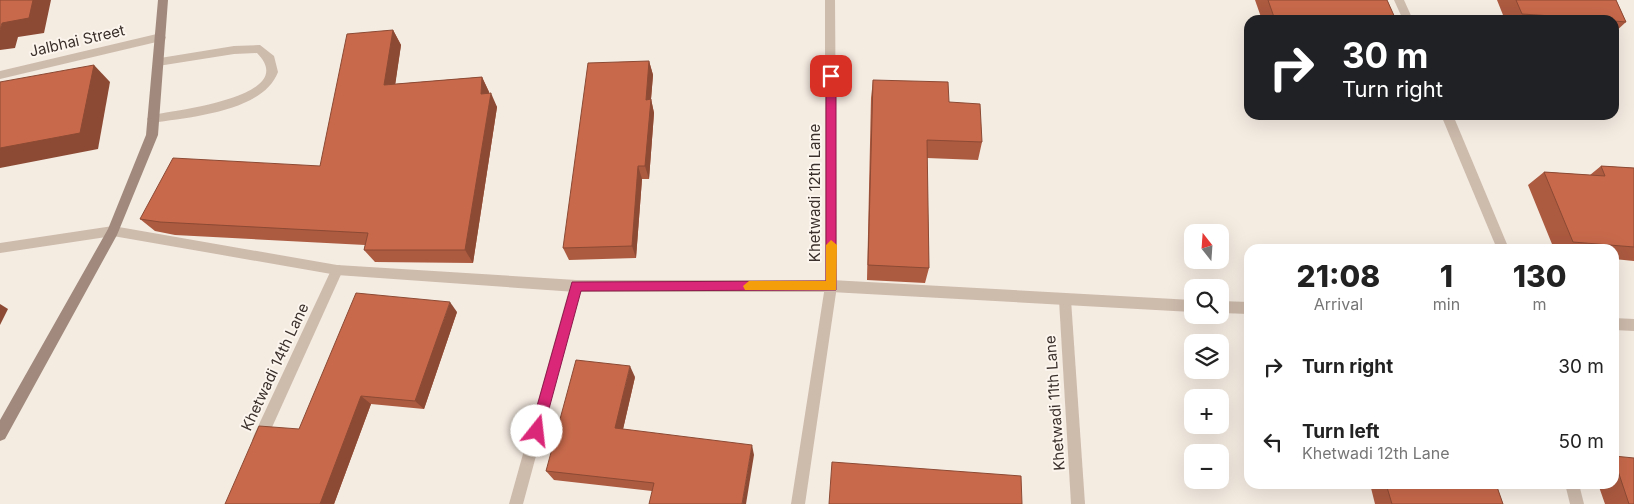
<!DOCTYPE html>
<html lang="en">
<head>
<meta charset="utf-8">
<style>
  body { margin:0; font-family:Inter,sans-serif; background:#f6f6f6; color:#222; height:100vh; display:flex; flex-direction:column; font-size:19px; white-space:nowrap }
  * { box-sizing:border-box; margin:0 }
  p { font-size:16px; color:#767676 }
  .icon { flex:none; width:28px; height:28px; fill:none; stroke:currentColor; stroke-width:2; stroke-linecap:round; stroke-linejoin:round }
  .map { position:relative; flex:1; overflow:hidden }
  .details { position:absolute; left:1244px; top:244px; width:375px; height:245px; display:flex; flex-direction:column; background:#fff; border-radius:15px; box-shadow:0 5px 20px #0002 }
  .details>* { flex:none }
  .top-card { position:absolute; left:1244px; top:15px; width:375px; height:105px; border-radius:15px; box-shadow:0 5px 20px #0002; background:#202124; color:#fff; overflow:hidden }
  .needle { width:32px; rotate:343deg }
  .fabs { position:absolute; left:1184px; top:224px; display:grid; gap:10px }
  .fabs a { display:grid; place-items:center; width:45px; height:45px; border-radius:10px; background:#fff; box-shadow:0 5px 20px #0002; font-size:25px }
  .pin { position:absolute; display:grid; place-items:center; width:42px; height:42px; color:#fff; margin:-21px; border-radius:10px; box-shadow:0 2px 8px #0006 }
  .me { position:absolute; width:55px; margin:-28px; rotate:16deg; stroke-linejoin:round; filter:drop-shadow(0 0 4px #0008) }
  .turn { display:flex; align-items:center; gap:18px; height:105px; padding:0 15px; font-size:22px }
  .turn .icon { width:65px; height:65px; stroke-width:2.5 }
  .turn b { display:block; font-size:35px; line-height:42px }
  .eta { display:flex; justify-content:space-evenly; align-items:center; height:85px; text-align:center }
  .eta b { font-size:30px; font-weight:800; line-height:35px }
  ul { padding:0; list-style:none }
  li { display:flex; align-items:center; gap:15px; height:75px; padding:0 15px }
  li div { flex:1 }
  li b { display:block; font-size:19px }
  li em { font-style:normal }
  .map>svg:first-child { display:block }
</style>
</head>
<body>
<div class="map">
<svg width="1634" height="504" viewBox="0 0 1634 504">
  <rect width="100%" height="100%" fill="#f4ebe1"/>
  <g fill="none" stroke-linecap="round" stroke-linejoin="round">
    <path fill="#cdbbac" fill-rule="evenodd" d="M260,45L274,56L278,72C263,112 190,117 153,123L149,122L147,119L149,116L153,115C176,110 301,97 257,53L234,54L158,66L154,65L153,62L154,59L234,46Z"/>
    <g fill="#cdbbac" fill-rule="evenodd">
      <polygon points="825,0 835,0 837,286 805,504 791,504 825,286"/>
      <polygon points="1394,0 1404,0 1413,20 1403,20"/>
      <polygon points="161,33 166,37 165,40 0,79 0,71"/>
      <polygon points="1441,115 1453,115 1509,249 1497,249"/>
      <polygon points="113,226 117,227 119,231 117,235 113,236 0,253 0,243"/>
      <polygon points="337,265 341,266 343,270 264,445 259,447 254,445 252,440 254,435 333,266"/>
      <polygon points="576,280 581,282 582,286 523,504 509,504 570,286 571,282"/>
      <polygon points="1065,294 1070,296 1071,300 1085,504 1071,504 1059,300 1060,296"/>
      <polygon points="1565,484 1579,484 1584,504 1570,504"/>
    </g>
    <g fill="#cdbbac" fill-rule="evenodd">
      <polygon points="113,226 337,265 576,280 831,280 1192,300 1192,312 831,292 576,292 337,275 113,236 109,235 107,231 109,227"/>
      <polygon points="1220,301 1249,302 1249,314 1220,313"/>
      <polygon points="1614,318 1634,319 1634,331 1614,330"/>
    </g>
    <polygon fill="#a18a7d" fill-rule="evenodd" points="158,0 168,0 158,135 117,235 5,439 0,441 0,420 108,229 146,135"/>
  </g>
  <g fill="#ac5a40">
    <polygon points="1255,0 1387,0 1396,20 1262,20"/>
    <polygon points="1497,0 1616,0 1626,22 1614,33 1614,20 1505,20"/>
    <polygon points="393,30 401,45 395,84 482,77 489,92 489,93 497,107 473,263 375,262 364,250 365,245 175,235 155,231 140,219 320,166"/>
    <polygon points="649,61 653,75 651,99 654,113 649,179 642,179 636,258 569,260 563,248"/>
    <polygon points="873,80 949,102 982,142 978,160 927,158 929,268 925,283 867,280 871,98"/>
    <polygon points="1601,166 1634,168 1634,261 1614,259 1614,249 1554,249 1528,185 1544,172 1590,175"/>
    <polygon points="457,312 424,409 371,404 334,504 225,504 299,429"/>
    <polygon points="635,377 623,429 754,455 652,491 554,480 546,471"/>
    <polygon points="1614,456 1634,504 1605,504 1598,484 1614,484"/>
    <polygon points="1370,484 1496,484 1503,504 1375,504"/>
  </g>
  <g fill="#8c4a34">
    <polygon points="33,0 51,0 44,33 18,37 15,48 0,50 0,30 2,23"/>
    <polygon points="393,30 401,45 393,100 384,85"/>
    <polygon points="649,61 653,75 651,99 654,113 649,179 645,166 646,100"/>
    <polygon points="94,65 110,82 98,149 0,168 0,148"/>
    <polygon points="482,77 489,92 487,108 481,94"/>
    <polygon points="491,93 497,107 473,263 465,250"/>
    <polygon points="638,166 642,179 636,258 632,246"/>
    <polygon points="450,302 457,312 424,409 415,401"/>
    <polygon points="0,304 8,309 0,325"/>
    <polygon points="630,366 635,377 621,438 615,428"/>
    <polygon points="361,396 371,404 334,504 320,504"/>
    <polygon points="752,445 754,455 746,504 742,504"/>
  </g>
  <g fill="#c8694b" stroke="#8c4a34">
    <polygon points="0,0 33,0 29,18 2,23 0,30"/>
    <polygon points="1268,0 1387,0 1396,20 1275,20"/>
    <polygon points="1516,0 1616,0 1626,22 1614,21 1614,20 1522,14"/>
    <polygon points="393,30 384,85 482,77 481,94 491,93 465,250 364,250 368,233 160,222 140,219 173,158 320,166 347,34"/>
    <polygon points="649,61 646,100 651,99 645,166 638,166 632,246 563,248 588,63"/>
    <polygon points="94,65 80,133 0,148 0,82"/>
    <polygon points="873,80 948,82 949,102 980,104 982,142 927,140 929,268 868,265"/>
    <polygon points="1601,166 1634,168 1634,247 1573,242 1544,172 1605,176"/>
    <polygon points="356,293 450,302 415,401 361,396 320,504 225,504 259,426 299,429"/>
    <polygon points="576,360 630,366 615,428 752,445 742,504 649,504 654,483 546,471"/>
    <polygon points="1614,456 1634,458 1634,504 1629,504 1614,459"/>
    <polygon points="832,462 1021,476 1022,504 829,504"/>
    <polygon points="1386,484 1496,484 1503,504 1392,504"/>
  </g>
  <polygon fill="#db2777" stroke="#8e194d" points="831,72 836,76 836,290 581,291 543,431 541,436 537,438 532,436 530,431 572,282 826,281 826,76"/>
  <polygon fill="#f59e0b" points="831,240 837,245 836,290 745,290 743,286 749,281 826,281 826,245"/>
  <g text-anchor="middle" stroke-width="4" stroke-linejoin="round" paint-order="stroke">
    <g font-size="15" fill="#3b302b" stroke="#fbf5ee">
      <text transform="translate(77 41) rotate(-13)" y="5">Jalbhai Street</text>
      <text transform="translate(815 193) rotate(-90)" y="5">Khetwadi 12th Lane</text>
      <text transform="translate(275 367) rotate(-65)" y="5">Khetwadi 14th Lane</text>
      <text transform="translate(1055 403) rotate(-94)" y="5">Khetwadi 11th Lane</text>
    </g>
  </g>
</svg>
<div class="fabs">
<a><svg class="needle" viewBox="-14 -14 28 28"><path d="M0-13l5 13h-10z" fill="#e53935"/><path d="M0 13l5-13h-10z" fill="#767676"/></svg></a>
<a><svg class="icon" aria-label="search" viewBox="0 0 24 24"><circle cx="10" cy="10" r="6"/><path d="M15 15l6 6"/></svg></a>
<a><svg class="icon" aria-label="layers" viewBox="0 0 24 24"><path d="M12 4l9 5-9 5-9-5zM3 14l9 5 9-5"/></svg></a>
<a>+</a>
<a>−</a>
</div>
<div class="pin" style="left:831px;top:76px;background:#d93025"><svg class="icon" aria-label="arrive" viewBox="0 0 24 24"><path d="M6 21V4h12l-3 4 3 4H6"/></svg></div>
<svg class="me" style="left:537px;top:431px" viewBox="-20 -20 40 40"><circle r="19" fill="#fff"/><path d="M0-13L10 11 0 6-10 11z" fill="#db2777"/></svg>
<div class="top-card">
<div class="turn"><svg class="icon" aria-label="right" viewBox="0 0 24 24"><path d="M7 20v-9h11M14 6l5 5-5 5"/></svg><div><b>30 m</b>Turn right</div></div>
</div>
<section class="details">
<div class="eta">
<div><b>21:08</b><p>Arrival</p></div>
<div><b>1</b><p>min</p></div>
<div><b>130</b><p>m</p></div>
</div>
<ul>
<li><svg class="icon" aria-label="right" viewBox="0 0 24 24"><path d="M7 20v-9h11M14 6l5 5-5 5"/></svg><div><b>Turn right</b></div><em>30 m</em></li>
<li><svg class="icon" aria-label="left" viewBox="0 0 24 24"><path d="M17 20v-9H6M10 6l-5 5 5 5"/></svg><div><b>Turn left</b><p>Khetwadi 12th Lane</p></div><em>50 m</em></li>
</ul>
</section>
</div>
</body>
</html>
